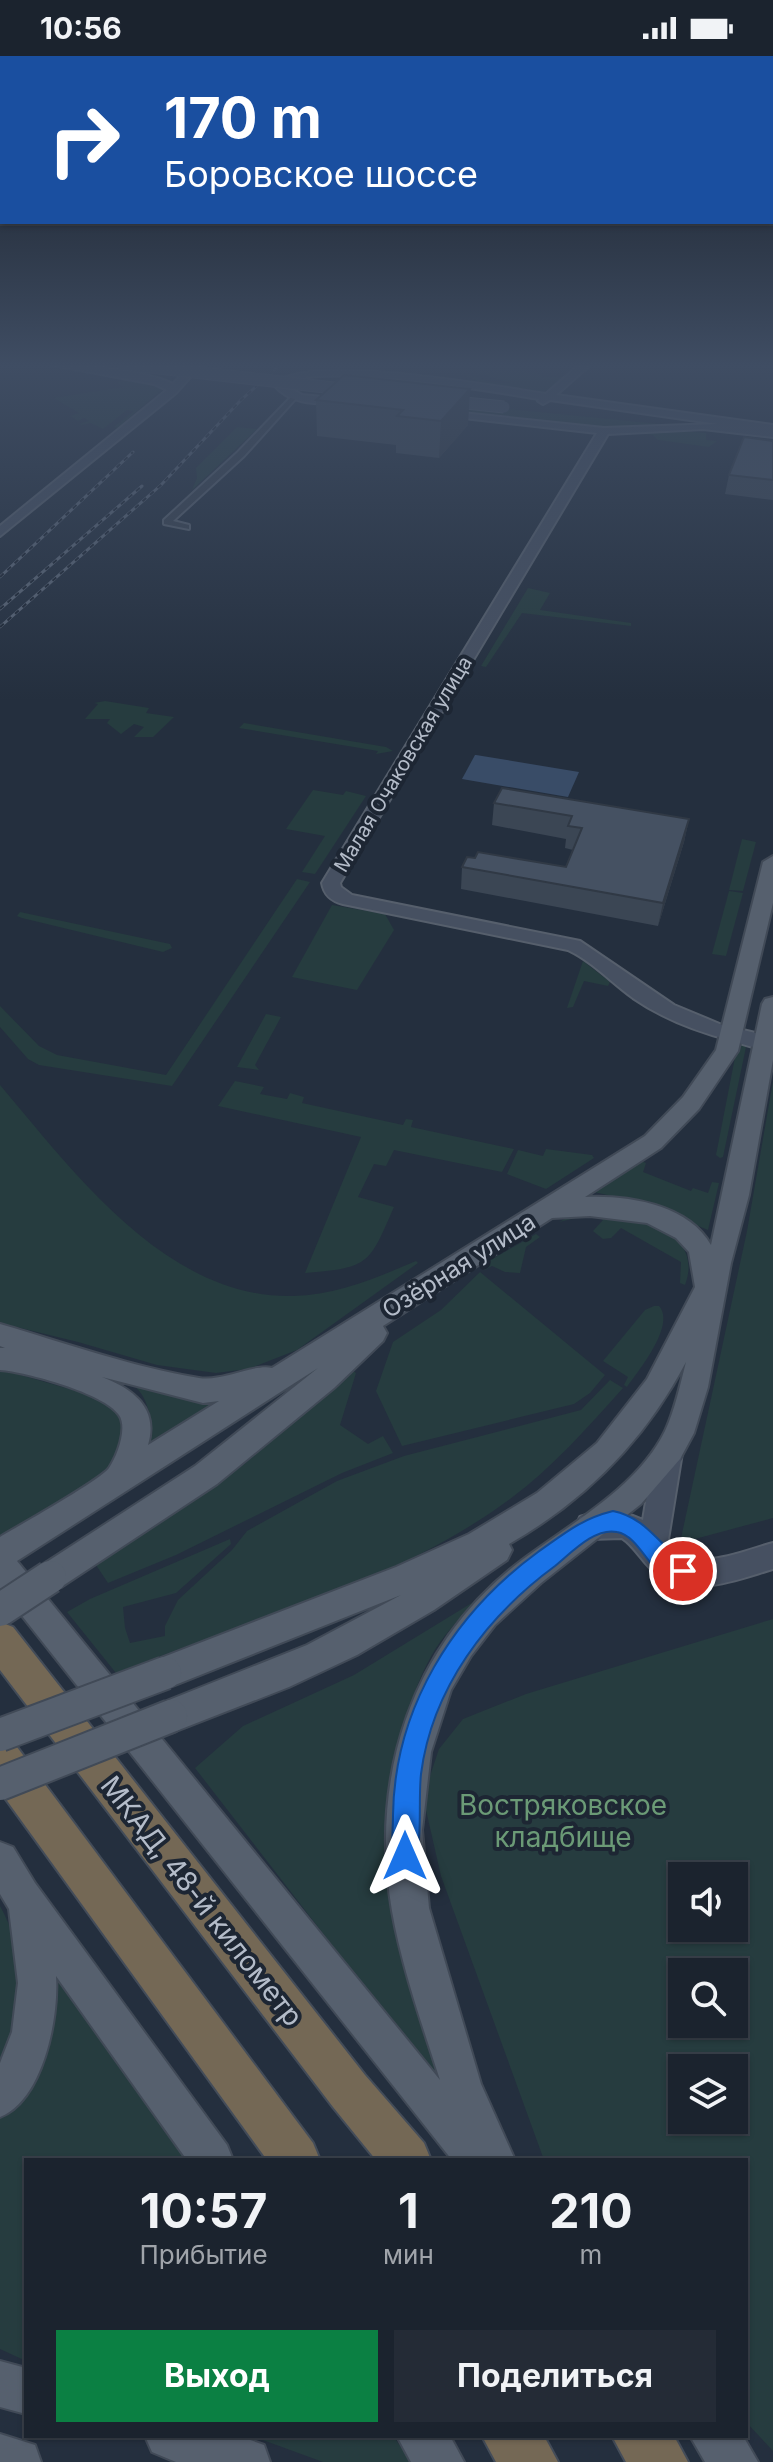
<!DOCTYPE html>
<html lang="ru">
<head>
<meta charset="utf-8">
<style>
  body { margin:0; font-family:Inter,sans-serif; background:#242b36; color:#f1f3f6; height:100vh; display:flex; flex-direction:column; font-size:30px; white-space:nowrap }
  * { box-sizing:border-box; margin:0 }
  p { font-size:26px; color:#a0a4aa }
  .icon { flex:none; width:44px; height:44px; fill:none; stroke:currentColor; stroke-width:2; stroke-linecap:round; stroke-linejoin:round }
  .map { position:relative; flex:1; overflow:hidden }
  .panel { position:absolute; left:24px; top:2102px; width:724px; height:280px; display:flex; flex-direction:column; background:#1b232e; border-radius:0px; box-shadow:0 2px 6px #0004,0 0 0 2px #39404a }
  .panel>* { flex:none }
  .top-card { position:absolute; left:0px; top:0px; width:774px; height:168px; box-shadow:0 2px 6px #0004,0 0 0 2px #39404a; background:#1a4fa0; color:#fff; overflow:hidden }
  .fabs { position:absolute; left:668px; top:1806px; display:grid; gap:16px }
  .fabs a { display:grid; place-items:center; width:80px; height:80px; border-radius:0px; background:#1b232e; box-shadow:0 2px 6px #0004,0 0 0 2px #39404a; font-size:40px }
  .pin { position:absolute; display:grid; place-items:center; width:68px; height:68px; color:#fff; margin:-34px; border:4px solid #fff; border-radius:50%; box-shadow:0 2px 8px #0007 }
  .me { position:absolute; width:88px; margin:-44px; rotate:0deg; stroke-linejoin:round; filter:drop-shadow(0 0 6px #0008) }
  .turn { display:flex; align-items:center; gap:28px; height:168px; padding:0 32px; font-size:36px }
  .turn .icon { width:104px; height:104px; stroke-width:2.5 }
  .turn b { display:block; font-size:56px; line-height:68px }
  .eta { display:flex; justify-content:space-evenly; align-items:center; height:136px; text-align:center }
  .eta b { font-size:48px; font-weight:700; line-height:56px }
  .cta { display:flex; gap:16px; margin-top:auto; padding:16px 32px }
  .cta a { flex:1; height:92px; border-radius:0px; background:#0b8043; color:#fff; font-size:32px; font-weight:700; line-height:92px; text-align:center }
  .cta a+a { background:#242b36; color:#f1f3f6 }
  .status { display:flex; justify-content:space-between; align-items:center; height:56px; padding:0 40px; background:#1b232e; direction:ltr }
  .status svg { height:22px; fill:currentColor }
  .map>svg:first-child { display:block }
</style>
</head>
<body>
<div class="status"><b>10:56</b><svg viewBox="0 0 49 12"><path d="M0 12V9h3v3zM5 12V6h3v6zM10 12V3h3v9zM15 12V0h3v12zM26 1h20v11H26zM47 4h2v5h-2z"/></svg></div>
<div class="map">
<svg width="773" height="2406" viewBox="0 0 773 2406">
  <rect width="100%" height="100%" fill="#242f3e"/>
  <g fill="#263c3f" fill-rule="evenodd">
    <path d="M445,308H472L465,314L479,318L483,314L478,313L481,310L470,312C486,304 506,309 524,312L520,315L541,318L543,321H563L548,334L540,335L485,329L459,316L490,326L511,327Z"/>
    <polygon points="127,323 155,328 162,333 118,372 114,371 134,355 127,354 103,373 91,367 82,369 79,368 89,365 84,362 78,365 70,360 79,357 54,342 123,331 117,326"/>
    <polygon points="407,343 669,369 605,374 384,349"/>
    <polygon points="237,371 257,373 192,434 197,422 196,412"/>
    <polygon points="670,374 706,377 706,384 717,385 709,391 658,384 653,379 640,377"/>
    <polygon points="528,532 550,537 540,554 631,567 631,570 522,557 486,611 481,610"/>
    <polygon points="105,645 149,652 146,657 174,661 153,681 134,681 144,671 134,668 121,678 107,667 110,663 85,663 98,648 94,647"/>
    <polygon points="244,667 386,691 393,695 376,698 378,695 239,672"/>
    <polygon points="313,734 343,739 346,735 366,740 315,818 302,816 325,780 286,773"/>
    <polygon points="742,783 756,786 743,835 729,834"/>
    <polygon points="297,823 310,826 172,1030 39,1009 28,1003 0,971 0,950 39,990 57,999 166,1019"/>
    <polygon points="729,835 743,837 726,900 712,898"/>
    <polygon points="332,849 385,858 394,874 357,934 292,921"/>
    <polygon points="20,856 170,888 172,892 163,896 22,862 17,860"/>
    <polygon points="583,905 610,926 608,930 584,925 573,951 567,952"/>
    <polygon points="266,958 281,961 255,1009 259,1014 237,1011"/>
    <polygon points="738,986 745,986 746,991 723,1101 720,1102 716,1099"/>
    <path d="M235,1025L264,1031L260,1038L287,1043L290,1037L304,1041L302,1047L403,1069L406,1063L413,1064L411,1071L514,1093L502,1116L394,1094L386,1110L374,1108L358,1141L394,1151C369,1208 370,1212 305,1217L361,1081L218,1050Z"/>
    <polygon points="773,1025 773,1462 680,1487 747,1175"/>
    <path d="M0,1029C73,1115 166,1243 293,1240C337,1239 376,1222 416,1205L418,1207L297,1294L248,1313L216,1317L157,1309L78,1286L0,1267Z"/>
    <polygon points="546,1093 592,1099 594,1102 546,1133 507,1118 518,1094 543,1100"/>
    <polygon points="639,1104 646,1107 643,1116 691,1135 693,1132 708,1137 712,1126 719,1127 708,1174 643,1147 594,1136 593,1134"/>
    <path d="M591,1155C630,1158 706,1173 685,1229L680,1227L681,1206L621,1172L611,1182L603,1183L593,1175L603,1164L593,1158L559,1166L577,1157Z"/>
    <polygon points="536,1178 540,1181 526,1191 520,1217 505,1216 492,1210 485,1214 480,1210"/>
    <polygon points="480,1216 605,1319 590,1337 574,1348 402,1390 376,1335 393,1286 441,1254"/>
    <path d="M654,1250H659C676,1269 639,1314 627,1331L624,1329L628,1321L603,1305L645,1254Z"/>
    <path d="M0,1313L111,1345L118,1350C122,1365 127,1378 122,1393C111,1421 27,1465 0,1482Z"/>
    <polygon points="353,1315 356,1317 340,1369 368,1388 383,1380 393,1397 342,1417 176,1499 108,1527 96,1509 243,1409"/>
    <path d="M610,1324L623,1332C588,1371 553,1411 510,1443C394,1529 248,1564 116,1617L67,1556L90,1543L230,1483L231,1488L176,1537L123,1551L125,1572L130,1587L165,1580V1570L178,1544L232,1494L247,1475L337,1425L404,1400L581,1354Z"/>
    <path d="M133,1329L248,1334L149,1390C152,1369 151,1343 133,1329Z"/>
    <path d="M475,1545C463,1560 447,1575 436,1592C422,1614 413,1640 405,1665C363,1797 399,1904 441,2030L195,1712L243,1670L354,1619Z"/>
    <path d="M773,1563V2395L746,2366V2104H544L441,1820L423,1741L439,1693L463,1663L526,1638ZM682,1820H734V1872H682ZM682,1916H734V1968H682ZM682,2012H734V2064H682Z"/>
    <path d="M0,1850C25,1894 29,1960 0,2003Z"/>
    <polygon points="56,1915 195,2104 26,2104 26,2305 0,2293 0,2063 9,2052 51,1964"/>
    <polygon points="252,2380 393,2380 412,2406 323,2406"/>
  </g>
  <polygon fill="#394c67" points="475,699 476,699 579,716 568,741 462,723"/>
  <g fill="none" stroke-linecap="round" stroke-linejoin="round">
    <g stroke="#565f6c" stroke-width="4">
      <polygon id="street" points="293,339 298,340 244,400 173,465 189,469 189,473 164,468 164,464 238,396"/>
    </g>
    <g stroke="#565f6c" stroke-width="4">
      <g id="secondary">
        <path d="M48,308C78,308 148,315 173,328L192,308H202L176,337L0,480V470L167,334L154,328Z"/>
        <path d="M580,308H591L556,339L773,369V381L703,373L608,378L340,827L341,831L352,839L580,885L674,949L722,969L772,981V991C759,995 743,988 730,984C695,975 662,962 633,942C611,926 593,906 568,894L343,848C331,845 324,839 322,827L597,377L437,359L433,358V354L604,372L718,368L550,344L543,348L538,345L539,343C495,336 314,304 285,329L302,339L353,344L354,346L349,349C323,347 292,351 274,329C302,295 498,331 546,338Z"/>
        <path d="M668,1385L678,1389L682,1397L667,1490C697,1517 739,1496 773,1487V1513C735,1524 694,1542 657,1518C643,1508 636,1491 622,1482L590,1483L580,1479L576,1470L580,1461C602,1453 622,1454 643,1464L654,1397L658,1389Z"/>
      </g>
    </g>
    <g stroke="#414a57" stroke-width="4">
      <g id="primary">
        <path d="M773,800V847L738,995L699,1053L661,1092L585,1141C627,1139 688,1148 711,1189L762,948L765,943L773,941V1004L749,1139L731,1207L708,1331L694,1377L680,1403L641,1448L541,1527L495,1569L471,1600L451,1634L431,1696L422,1774L429,1852L481,2028L515,2104H452L0,1532V1481C20,1469 99,1425 109,1412C117,1400 128,1372 119,1359C104,1337 26,1316 0,1314V1292H5L0,1290V1268C65,1287 132,1311 199,1322C222,1326 256,1307 272,1312L645,1080L683,1041L716,994L763,806ZM590,1160L647,1167L676,1182L689,1196L695,1231L647,1323L597,1387L537,1437L469,1478L396,1511L153,1605L148,1617L153,1629L165,1633L401,1539L307,1589L159,1648L154,1660L159,1672L171,1677L289,1631L357,1599L434,1554L507,1504L512,1494L509,1488C586,1444 645,1384 686,1306C680,1329 675,1354 665,1375C637,1432 570,1468 522,1504C412,1587 369,1720 392,1855C402,1912 422,1968 440,2024L17,1505L318,1312L195,1410L39,1511L34,1521L39,1531L50,1536L61,1531L217,1428L334,1332L383,1285L387,1277L383,1270L552,1162ZM102,1321L203,1347L219,1345L148,1389C159,1352 133,1333 102,1321Z"/>
        <path d="M0,1786L13,1791L35,1827L227,2089L233,2104H187L56,1920C59,1962 43,2044 0,2061V2007L12,1976L18,1927L9,1853L0,1838Z"/>
        <polygon points="0,2305 26,2312 26,2358 0,2351"/>
        <polygon points="0,2378 35,2389 41,2406 0,2406"/>
        <polygon points="145,2380 239,2380 264,2389 270,2406 176,2406 152,2396"/>
        <polygon points="397,2380 450,2380 464,2406 411,2406"/>
        <polygon points="690,2380 743,2380 758,2406 705,2406"/>
      </g>
    </g>
    <g stroke="#434c59" stroke-width="4">
      <g id="highway">
        <polygon points="0,1566 13,1571 365,2019 424,2087 431,2104 376,2104 333,2051 0,1614"/>
        <polygon points="0,1681 14,1687 313,2087 320,2104 267,2104 0,1735"/>
        <polygon points="482,2380 544,2380 558,2406 496,2406"/>
        <polygon points="612,2380 674,2380 688,2406 626,2406"/>
      </g>
    </g>
    <use href="#street" fill="#38414e" fill-rule="evenodd"/>
    <use href="#secondary" fill="#465061" fill-rule="evenodd"/>
    <use href="#primary" fill="#56606e" fill-rule="evenodd"/>
    <use href="#highway" fill="#746855" fill-rule="evenodd"/>
    <g stroke="#5a6575" stroke-width="3">
      <g id="rail">
        <polyline points="0,521 133,396"/>
        <polyline points="0,553 142,430"/>
        <polyline points="0,571 161,429 241,344 281,308"/>
      </g>
    </g>
    <use href="#rail" stroke="#1d2633" stroke-width="2" stroke-dasharray="5" stroke-linecap="butt"/>
    <g stroke="#565f6c" stroke-width="13" stroke-linecap="butt">
      <g id="secondary-bridge">
        <polyline points="124,308 360,335"/>
        <polyline points="436,344 504,351"/>
      </g>
    </g>
    <g stroke="#414a57" stroke-width="36" stroke-linecap="butt">
      <g id="primary-bridge">
        <polyline points="0,1554 50,1521"/>
        <polyline points="0,1679 165,1617"/>
        <polyline points="0,1728 171,1660"/>
      </g>
    </g>
    <use href="#secondary-bridge" stroke="#465061" stroke-width="11"/>
    <use href="#primary-bridge" stroke="#56606e" stroke-width="32"/>
  </g>
  <g fill="#3b4654">
    <polygon points="344,319 468,369 439,402 396,397 396,389 317,380 316,344"/>
    <polygon points="773,385 773,444 725,438 729,419"/>
    <polygon points="494,747 689,763 684,786 658,870 461,833 462,811 566,811 573,794 565,792 566,783 492,769"/>
  </g>
  <g fill="#303945">
    <polygon points="470,333 468,369 439,402 441,365"/>
    <polygon points="689,763 684,786 658,870 663,847"/>
  </g>
  <g fill="#455162" stroke="#303945" stroke-width="2">
    <polygon points="344,319 470,333 441,365 397,360 403,354 316,344"/>
    <polygon points="744,381 773,385 773,424 729,419"/>
    <polygon points="502,732 689,763 663,847 462,811 467,801 475,802 478,796 566,811 582,772 568,770 572,760 494,747"/>
  </g>
  <linearGradient id="sky" x2="0" y2="1"><stop stop-color="#141a22"/><stop offset="0.48" stop-color="#3f4d63"/><stop offset="1" stop-color="#3f4d63" stop-opacity="0"/></linearGradient>
  <rect width="773" height="645" fill="url(#sky)"/>
  <path fill="#1a73e8" stroke="#114b97" stroke-width="2" d="M613,1455C651,1463 659,1494 691,1508L694,1515L691,1523L683,1526C675,1522 662,1519 656,1513C644,1501 634,1479 617,1476C595,1471 571,1497 555,1510C487,1560 432,1632 421,1718C418,1745 423,1786 414,1809L405,1812L396,1809C390,1794 393,1776 393,1760C394,1653 453,1558 538,1496C565,1477 581,1463 613,1455Z"/>
  <g text-anchor="middle" stroke-width="8" stroke-linejoin="round" paint-order="stroke">
    <g font-size="20" fill="#b4bcc9" stroke="#1d2633">
      <text transform="translate(403 708) rotate(-59)" y="7">Малая Очаковская улица</text>
    </g>
    <g font-size="24" fill="#b4bcc9" stroke="#1d2633">
      <text transform="translate(459 1210) rotate(-32)" y="8">Озёрная улица</text>
    </g>
    <g font-size="28" fill="#6b9a76" stroke="#1d2633">
      <text x="563" y="1759">Востряковское<tspan x="563" dy="32">кладбище</tspan></text>
    </g>
    <g font-size="28" fill="#b4bcc9" stroke="#1d2633">
      <text transform="translate(202 1845) rotate(52)" y="10">МКАД, 48-й километр</text>
    </g>
  </g>
</svg>
<div class="fabs">
<a><svg class="icon" aria-label="sound" viewBox="0 0 24 24"><path d="M4 9h4l5-4v14l-5-4H4zM17 9q2 3 0 6"/></svg></a>
<a><svg class="icon" aria-label="search" viewBox="0 0 24 24"><circle cx="10" cy="10" r="6"/><path d="M15 15l6 6"/></svg></a>
<a><svg class="icon" aria-label="layers" viewBox="0 0 24 24"><path d="M12 4l9 5-9 5-9-5zM3 14l9 5 9-5"/></svg></a>
</div>
<div class="pin" style="left:683px;top:1515px;background:#d93025"><svg class="icon" aria-label="arrive" viewBox="0 0 24 24"><path d="M6 21V4h12l-3 4 3 4H6"/></svg></div>
<svg class="me" style="left:405px;top:1800px" viewBox="-20 -20 40 40"><path d="M0-17L14 15 0 8-14 15z" fill="#1a73e8" stroke="#fff" stroke-width="4"/></svg>
<div class="top-card">
<div class="turn"><svg class="icon" aria-label="right" viewBox="0 0 24 24"><path d="M7 20v-9h11M14 6l5 5-5 5"/></svg><div><b>170 m</b>Боровское шоссе</div></div>
</div>
<section class="panel">
<div class="eta">
<div><b>10:57</b><p>Прибытие</p></div>
<div><b>1</b><p>мин</p></div>
<div><b>210</b><p>m</p></div>
</div>
<div class="cta"><a>Выход</a><a>Поделиться</a></div>
</section>
</div>
</body>
</html>
